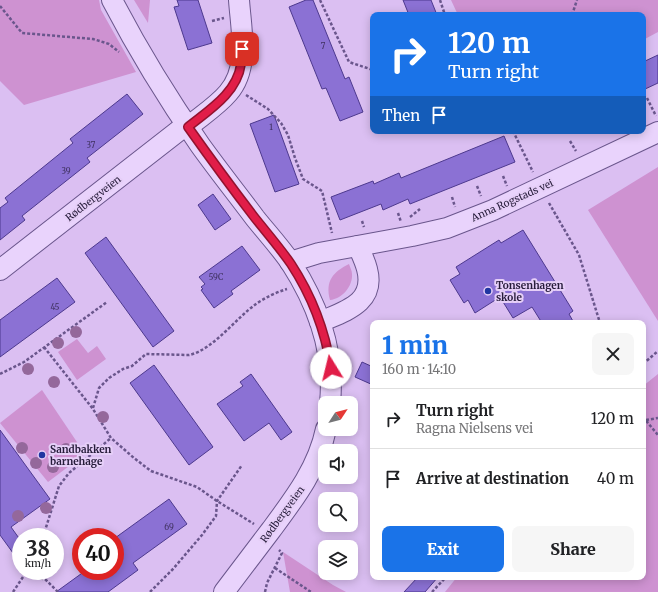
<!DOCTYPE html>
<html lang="en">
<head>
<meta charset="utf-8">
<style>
  body { margin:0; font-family:Merriweather,serif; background:#f6f6f6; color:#202124; height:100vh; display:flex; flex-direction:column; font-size:15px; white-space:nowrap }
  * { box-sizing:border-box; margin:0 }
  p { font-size:13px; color:#757577 }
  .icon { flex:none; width:22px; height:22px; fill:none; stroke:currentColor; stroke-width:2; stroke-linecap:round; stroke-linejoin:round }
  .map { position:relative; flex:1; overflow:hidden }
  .drawer { position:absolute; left:370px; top:320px; width:276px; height:260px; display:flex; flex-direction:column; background:#fff; border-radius:8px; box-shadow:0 2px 10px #0003 }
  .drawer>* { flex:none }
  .top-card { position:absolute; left:370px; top:12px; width:276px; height:122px; border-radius:8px; box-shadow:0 2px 10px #0003; background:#1a73e8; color:#fff; overflow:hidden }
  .needle { width:26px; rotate:54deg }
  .tools { position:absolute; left:318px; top:396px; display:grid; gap:8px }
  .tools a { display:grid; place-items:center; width:40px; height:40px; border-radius:8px; background:#fff; box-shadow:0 2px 10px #0003; font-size:20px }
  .speed { position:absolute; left:12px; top:528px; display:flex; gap:8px; font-size:20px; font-weight:700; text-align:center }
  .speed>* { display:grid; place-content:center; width:52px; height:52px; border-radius:50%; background:#fff; box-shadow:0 2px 10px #0003; line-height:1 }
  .speed small { font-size:10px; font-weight:400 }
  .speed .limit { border:6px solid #d22; background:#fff; color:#111 }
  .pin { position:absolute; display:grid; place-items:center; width:34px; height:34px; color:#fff; margin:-17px; border-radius:8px; box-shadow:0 2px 6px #0006 }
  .me { position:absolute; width:44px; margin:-22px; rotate:351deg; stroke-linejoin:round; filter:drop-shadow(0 0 3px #0008) }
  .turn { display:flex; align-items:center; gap:14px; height:84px; padding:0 12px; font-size:18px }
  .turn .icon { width:52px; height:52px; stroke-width:2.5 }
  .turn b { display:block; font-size:28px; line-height:34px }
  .then { display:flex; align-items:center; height:38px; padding:0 12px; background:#0003; gap:8px; font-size:15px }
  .round { display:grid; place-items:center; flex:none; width:42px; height:42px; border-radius:8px; background:#f6f6f6 }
  .headline { display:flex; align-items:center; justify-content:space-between; height:68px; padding:0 12px }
  h1 { font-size:24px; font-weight:800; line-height:30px; color:#1a73e8 }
  .cta { display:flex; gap:8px; margin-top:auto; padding:8px 12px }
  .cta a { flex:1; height:46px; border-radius:8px; background:#1a73e8; color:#fff; font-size:16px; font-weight:800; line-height:46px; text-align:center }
  .cta a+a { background:#f6f6f6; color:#202124 }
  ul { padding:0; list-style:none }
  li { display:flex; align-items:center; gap:12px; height:60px; padding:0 12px; border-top:1px solid #e0e0e0 }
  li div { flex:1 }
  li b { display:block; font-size:15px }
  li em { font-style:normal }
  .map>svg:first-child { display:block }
</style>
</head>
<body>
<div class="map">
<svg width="658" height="592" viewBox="0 0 658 592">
  <rect width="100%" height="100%" fill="#dbbff2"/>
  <g fill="#ce92d1">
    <polygon points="0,0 99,0 101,10 136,72 24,105 0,81"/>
    <polygon points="134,0 150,0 148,23"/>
    <polygon points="451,0 658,0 658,32 643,40 643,15 458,15"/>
    <polygon points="658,167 658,321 588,210"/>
    <path d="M349,264C350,267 352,271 352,274C353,286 342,299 330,300C325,281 333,272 349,264Z"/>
    <polygon points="77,339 88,353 97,346 106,359 77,380 58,352"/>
    <polygon points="658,374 658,592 445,592 457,577 643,577 643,386"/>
    <polygon points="42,390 85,454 48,482 0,423"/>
    <polygon points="283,552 333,585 346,592 290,592"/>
  </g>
  <g fill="#8b71d4" stroke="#4d398e">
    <polygon points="177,0 198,0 212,43 188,50 174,7 179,6"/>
    <polygon points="306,0 313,0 345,79 349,77 363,112 340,121 326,88 322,89 289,7"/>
    <polygon points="403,0 431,0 437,15 409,15"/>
    <polygon points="658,55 658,83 643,90 643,62"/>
    <polygon points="127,94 143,114 87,158 90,162 22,216 25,220 0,240 0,208 8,202 5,198 73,143 70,139"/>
    <polygon points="274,115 299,184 275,192 250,124"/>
    <polygon points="504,136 515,162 410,204 408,199 383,210 381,204 340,220 331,197 373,181 374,184 399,173 401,178"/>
    <polygon points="213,194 231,219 215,230 198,205"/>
    <polygon points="523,230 573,311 569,314 574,323 542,323 532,307 513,318 500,297 475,313 468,300 464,303 450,280 460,274 456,267 499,240 501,243"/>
    <polygon points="106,237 174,331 153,347 85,253"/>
    <polygon points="242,246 260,270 231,291 233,294 214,308 201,290 203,289 201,287 205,284 199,277"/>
    <polygon points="57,278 75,302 0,357 0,320"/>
    <polygon points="362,362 373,367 373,385 355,377"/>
    <polygon points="154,365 213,447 189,465 130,383"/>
    <polygon points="251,374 292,432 281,440 269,423 244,441 217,404 243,386 240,382"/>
    <polygon points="0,430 50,499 11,527 21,541 21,547 13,553 0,535"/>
    <polygon points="169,499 187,524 133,563 138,570 108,592 56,592 85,571 115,571 115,538"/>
    <polygon points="418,577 438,577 425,592 404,592"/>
  </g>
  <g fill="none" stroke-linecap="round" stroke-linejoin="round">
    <g stroke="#6a568c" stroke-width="22">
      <g id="minor">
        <path d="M112,0C138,50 168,99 200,145C218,170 237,194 255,218C267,233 280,247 291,263C318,305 335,353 330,403"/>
        <path d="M188,127C201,116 217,106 228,93C250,68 241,30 239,0"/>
        <polyline points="290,262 319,253 412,236 447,228 493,210 658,132"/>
        <polyline points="0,270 186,125"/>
        <path d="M320,322C345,311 376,303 367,269C365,261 361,253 358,246"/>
        <path d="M224,592C240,571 255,551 271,530C294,499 318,468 326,429"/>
      </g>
    </g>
    <g stroke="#6a568c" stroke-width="2.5" stroke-dasharray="3 2" stroke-linecap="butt">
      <polyline points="320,0 349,62 373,70"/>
      <polyline points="440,0 445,15"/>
      <polyline points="0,6 22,33 93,39 109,44 119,52"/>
      <polyline points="572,15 577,0"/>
      <polyline points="212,21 224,18"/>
      <polyline points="246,95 268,109 281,123 288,135 295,158 303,179 322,191 332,233"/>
      <polyline points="647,98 656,116"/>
      <polyline points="513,131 533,172"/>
      <polyline points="570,141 576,151"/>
      <polyline points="503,176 507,186"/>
      <polyline points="477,186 481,196"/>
      <polyline points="452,197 455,207"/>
      <polyline points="549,203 579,255 600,323"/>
      <polyline points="398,213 401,222"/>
      <polyline points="410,217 420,209"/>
      <polyline points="362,221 364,227"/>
      <polyline points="44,347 93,409 111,438 134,458 151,471 197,487 217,501 254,524"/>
      <polyline points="643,364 658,351"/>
      <polyline points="0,374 24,362 107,302"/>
      <path d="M93,408L99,388L109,378L123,369L132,366L146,354L189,355C213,350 236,318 256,304C266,297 277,292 287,289"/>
      <polyline points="643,417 658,435"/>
      <polyline points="646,420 658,418"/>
      <polyline points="43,537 59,486 69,473 111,438"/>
      <polyline points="275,568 311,592"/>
      <polyline points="26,573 46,580 58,592"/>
      <polyline points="13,592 27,571"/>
      <polyline points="150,592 173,569 202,535 216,516 217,501 242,465"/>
      <polyline points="265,592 267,583 282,553 279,550"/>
      <polyline points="432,592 446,577"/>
    </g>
    <use href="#minor" stroke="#e9d3fc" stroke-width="20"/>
  </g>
  <g fill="#94689b">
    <circle cx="76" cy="332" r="6"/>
    <circle cx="58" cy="343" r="6"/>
    <circle cx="28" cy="369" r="6"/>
    <circle cx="54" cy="382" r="6"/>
    <circle cx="103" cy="417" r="6"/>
    <circle cx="22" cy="448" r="6"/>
    <circle cx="66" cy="449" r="6"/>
    <circle cx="36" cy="463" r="6"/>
    <circle cx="53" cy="467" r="6"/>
    <circle cx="46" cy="508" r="6"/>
    <circle cx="18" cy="516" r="6"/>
  </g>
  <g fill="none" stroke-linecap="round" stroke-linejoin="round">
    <g stroke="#92132f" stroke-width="10">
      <path id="route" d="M242,49C242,54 242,59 241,64C237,93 209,110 188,127C210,158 232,188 255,218C267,233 280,248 291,264C312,296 325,330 331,368"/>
    </g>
    <use href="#route" stroke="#e11d48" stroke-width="7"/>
  </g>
  <g fill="#2036a1" stroke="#e6cff8" stroke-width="1.5">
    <circle cx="488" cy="291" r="4"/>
    <circle cx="42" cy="455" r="4"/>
  </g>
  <g text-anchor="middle" stroke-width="4" stroke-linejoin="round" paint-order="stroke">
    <g font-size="8" fill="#3f3160">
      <text x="323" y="49">7</text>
      <text x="271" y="130">1</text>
      <text x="91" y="148">37</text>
      <text x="66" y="174">39</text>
      <text x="216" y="280">59C</text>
      <text x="55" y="310">45</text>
      <text x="169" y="530">69</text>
    </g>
    <g font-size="10" fill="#261c3a" stroke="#e6cff8">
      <text transform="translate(93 198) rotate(-38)" y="4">Rødbergveien</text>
      <text transform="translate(512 200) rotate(-24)" y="4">Anna Rogstads vei</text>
      <text transform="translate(282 514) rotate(-54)" y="4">Rødbergveien</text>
    </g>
    <g font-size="10" font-weight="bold" fill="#261c3a" stroke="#e6cff8" text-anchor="start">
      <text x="496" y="289">Tonsenhagen<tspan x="496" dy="12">skole</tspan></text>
      <text x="50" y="453">Sandbakken<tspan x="50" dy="12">barnehage</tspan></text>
    </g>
  </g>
</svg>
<div class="tools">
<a><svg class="needle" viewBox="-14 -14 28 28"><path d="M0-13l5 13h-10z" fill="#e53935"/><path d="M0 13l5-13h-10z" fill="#757577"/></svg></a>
<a><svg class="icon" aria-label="sound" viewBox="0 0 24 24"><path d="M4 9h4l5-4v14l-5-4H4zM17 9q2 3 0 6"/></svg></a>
<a><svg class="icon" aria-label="search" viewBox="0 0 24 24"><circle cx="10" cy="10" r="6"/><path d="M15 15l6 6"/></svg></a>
<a><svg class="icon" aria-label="layers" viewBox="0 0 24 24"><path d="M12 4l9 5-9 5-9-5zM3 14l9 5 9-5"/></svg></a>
</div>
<div class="speed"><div>38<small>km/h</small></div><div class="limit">40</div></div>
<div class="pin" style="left:242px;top:49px;background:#d93025"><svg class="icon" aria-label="arrive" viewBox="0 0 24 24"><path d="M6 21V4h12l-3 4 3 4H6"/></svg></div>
<svg class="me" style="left:331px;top:368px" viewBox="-20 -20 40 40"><circle r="19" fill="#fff"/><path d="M0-13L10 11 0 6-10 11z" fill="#e11d48"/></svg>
<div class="top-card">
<div class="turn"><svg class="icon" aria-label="right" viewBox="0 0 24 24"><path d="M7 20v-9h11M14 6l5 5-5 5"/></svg><div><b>120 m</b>Turn right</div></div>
<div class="then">Then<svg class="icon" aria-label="arrive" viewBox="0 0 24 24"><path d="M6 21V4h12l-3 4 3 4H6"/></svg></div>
</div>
<section class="drawer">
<div class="headline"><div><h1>1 min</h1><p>160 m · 14:10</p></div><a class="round"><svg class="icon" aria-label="close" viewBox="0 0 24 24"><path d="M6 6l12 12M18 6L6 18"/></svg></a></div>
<ul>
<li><svg class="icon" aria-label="right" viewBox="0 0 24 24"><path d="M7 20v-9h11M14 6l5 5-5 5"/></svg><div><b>Turn right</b><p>Ragna Nielsens vei</p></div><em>120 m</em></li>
<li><svg class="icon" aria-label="arrive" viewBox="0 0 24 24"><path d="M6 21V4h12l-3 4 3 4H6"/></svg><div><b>Arrive at destination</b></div><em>40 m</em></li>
</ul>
<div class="cta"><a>Exit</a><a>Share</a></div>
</section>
</div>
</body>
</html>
